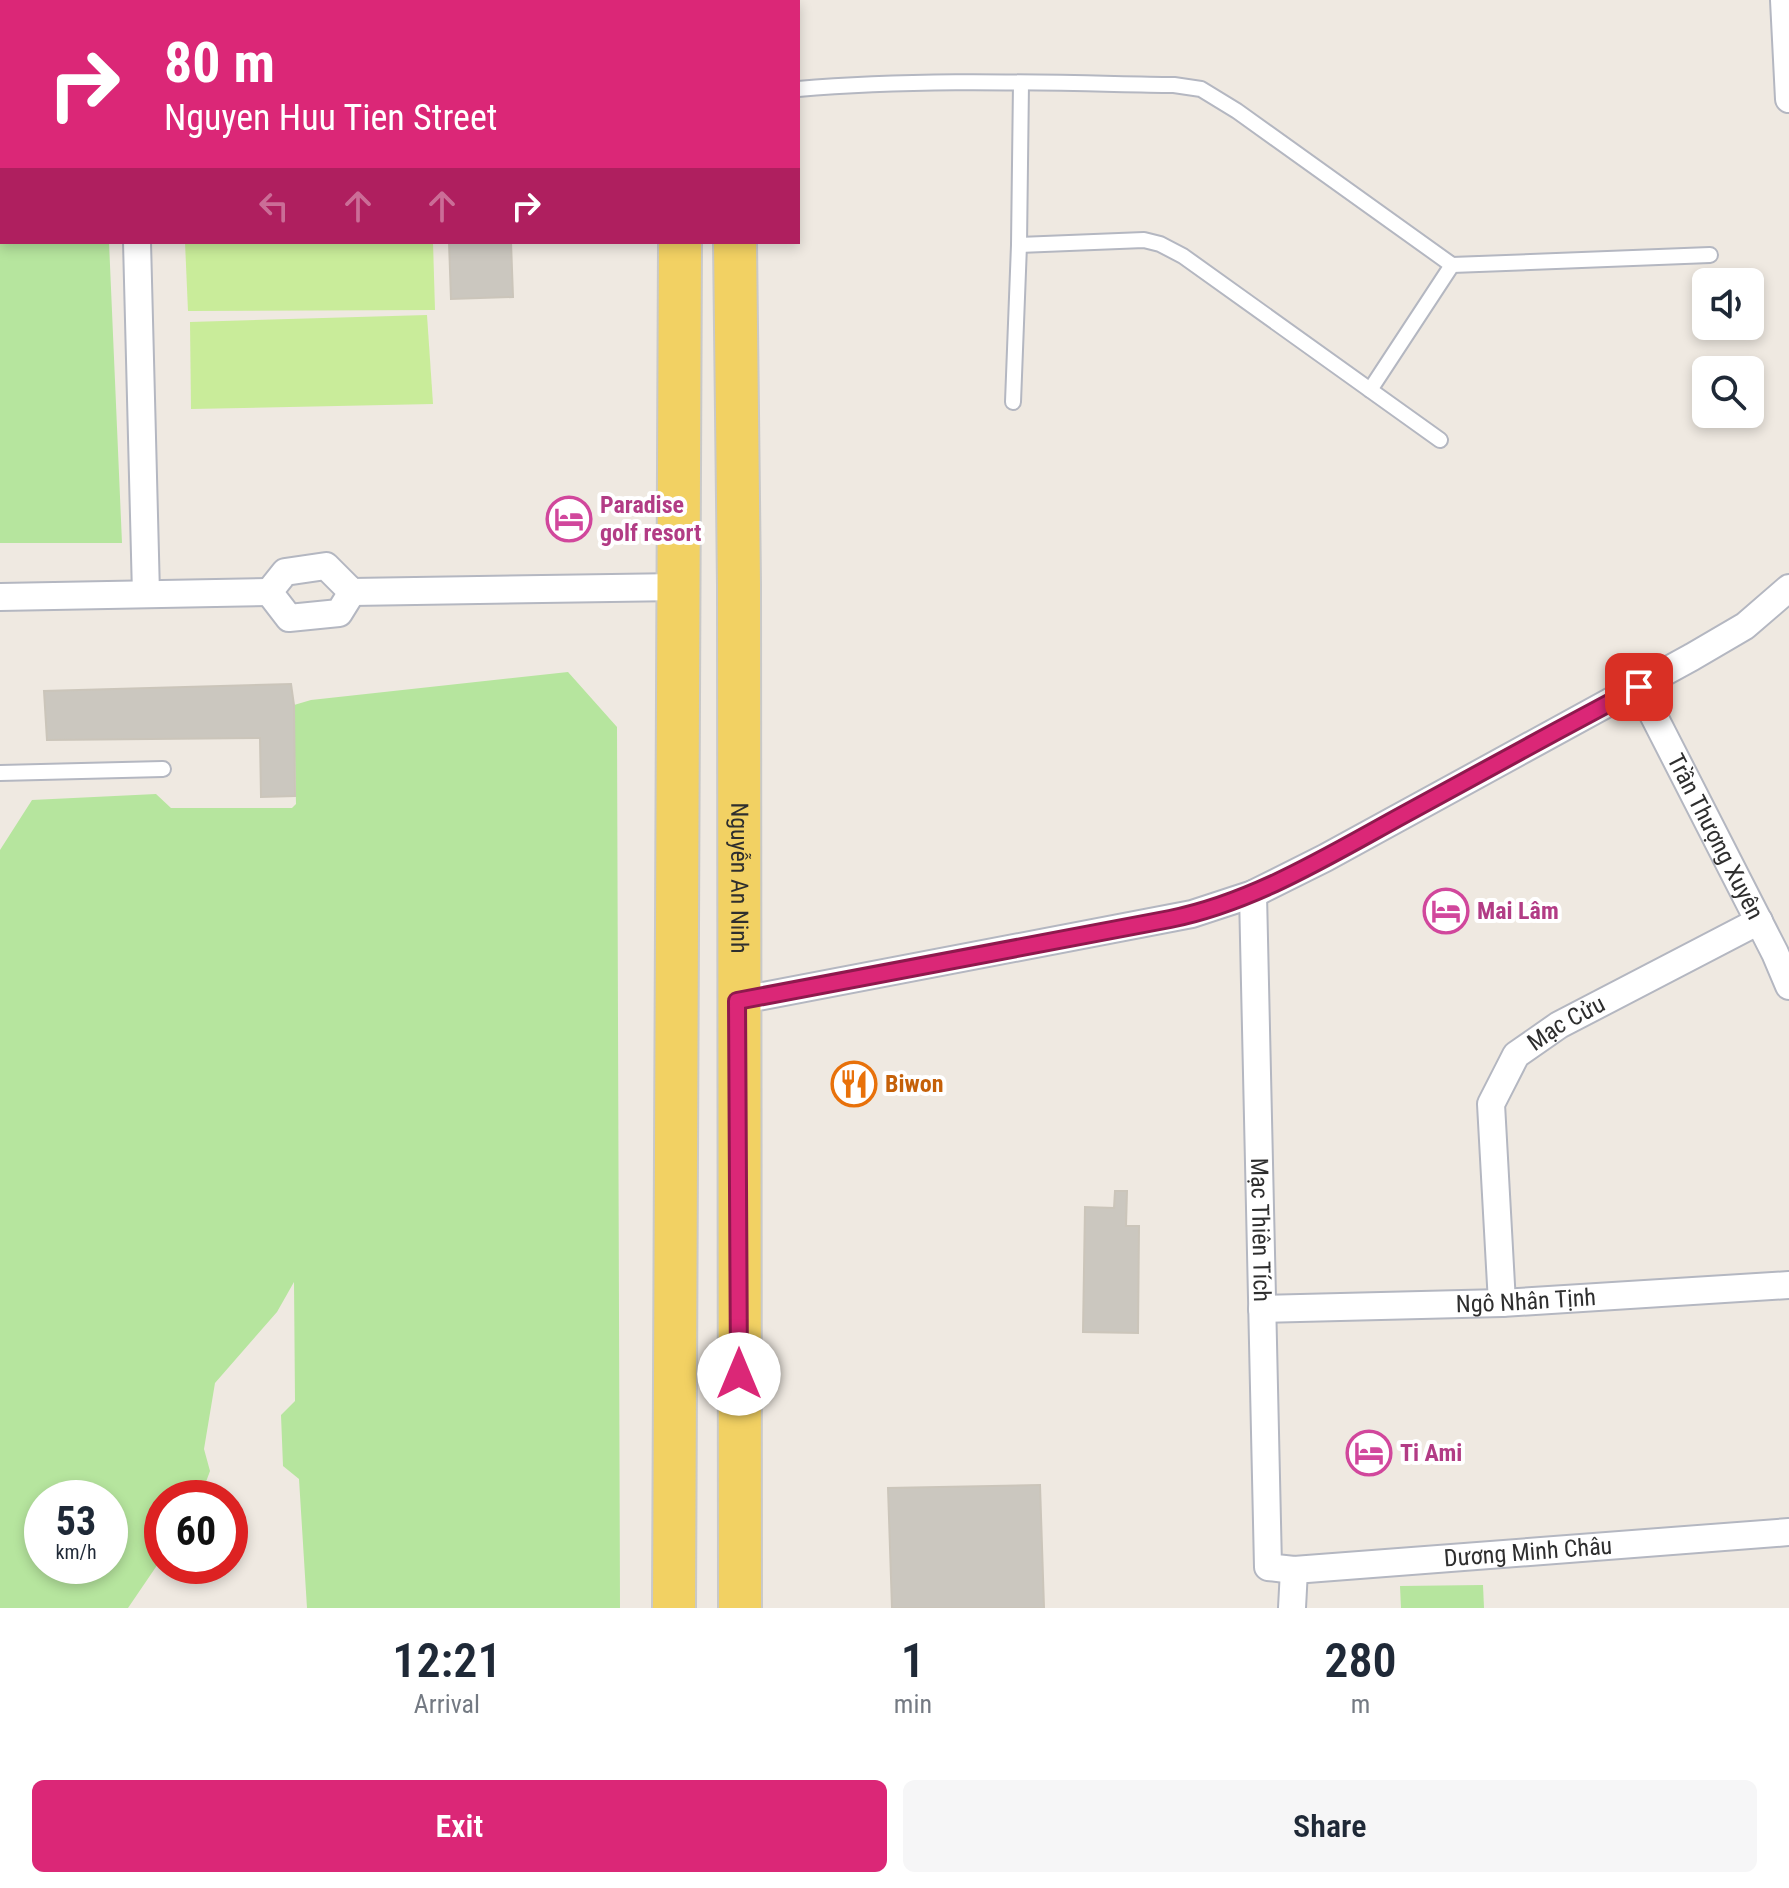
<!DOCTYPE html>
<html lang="en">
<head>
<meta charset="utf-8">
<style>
  body { margin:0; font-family:"Roboto Condensed",sans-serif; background:#f6f6f7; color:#1f2937; height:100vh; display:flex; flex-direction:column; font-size:30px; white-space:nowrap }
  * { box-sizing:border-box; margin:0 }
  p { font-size:26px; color:#747a83 }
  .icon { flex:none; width:44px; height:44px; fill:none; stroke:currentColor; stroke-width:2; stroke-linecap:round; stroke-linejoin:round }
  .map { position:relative; height:1608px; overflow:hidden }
  .panel { display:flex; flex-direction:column; background:#fff; flex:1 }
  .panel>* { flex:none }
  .banner { position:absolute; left:0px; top:0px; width:800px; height:244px; box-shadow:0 4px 12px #0003; background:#db2777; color:#fff; overflow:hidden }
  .controls { position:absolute; left:1692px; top:268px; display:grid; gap:16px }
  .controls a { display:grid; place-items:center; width:72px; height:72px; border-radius:12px; background:#fff; box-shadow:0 4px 12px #0003; font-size:40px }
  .speed { position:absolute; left:24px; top:1480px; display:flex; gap:16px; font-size:40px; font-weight:700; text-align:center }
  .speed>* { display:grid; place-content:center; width:104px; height:104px; border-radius:50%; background:#fff; box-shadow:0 4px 12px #0003; line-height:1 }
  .speed small { font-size:20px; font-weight:400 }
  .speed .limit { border:12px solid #d22; background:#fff; color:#111 }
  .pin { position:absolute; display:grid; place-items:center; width:68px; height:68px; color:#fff; margin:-34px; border-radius:16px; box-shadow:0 4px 12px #0006 }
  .me { position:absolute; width:88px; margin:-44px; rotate:0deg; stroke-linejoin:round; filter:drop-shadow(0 0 6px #0008) }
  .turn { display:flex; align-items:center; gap:28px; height:168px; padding:0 32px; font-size:36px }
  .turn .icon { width:104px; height:104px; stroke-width:2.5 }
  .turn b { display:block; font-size:56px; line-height:68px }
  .lanes { display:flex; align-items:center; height:76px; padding:0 32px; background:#0003; justify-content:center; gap:40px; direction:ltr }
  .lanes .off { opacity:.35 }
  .eta { display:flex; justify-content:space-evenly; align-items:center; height:136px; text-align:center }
  .eta b { font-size:48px; font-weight:600; line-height:56px }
  .primary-button { display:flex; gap:16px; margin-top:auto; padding:16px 32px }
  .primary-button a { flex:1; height:92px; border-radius:12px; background:#db2777; color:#fff; font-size:32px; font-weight:600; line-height:92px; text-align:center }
  .primary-button a+a { background:#f6f6f7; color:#1f2937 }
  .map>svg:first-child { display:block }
</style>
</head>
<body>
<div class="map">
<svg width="1789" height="1608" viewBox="0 0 1789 1608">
  <rect width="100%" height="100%" fill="#efe9e1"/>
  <g fill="#b6e59e" fill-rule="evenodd">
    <polygon points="0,106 2,106 2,242 109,242 122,543 0,543"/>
    <path d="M568,672L617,727L620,1608H307L299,1479L283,1466L281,1415L295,1401L294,1282L277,1312L215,1383L204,1449L210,1471L200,1498H162V1558L128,1608H0V850L32,800L156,794L171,808H292L296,804L294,705L311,700ZM42,1498H110V1566H42Z"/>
    <polygon points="1483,1585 1484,1608 1401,1608 1400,1586"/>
  </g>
  <g fill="#c9ec9a">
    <polygon points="185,242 433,242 435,310 188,311"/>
    <polygon points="427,315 433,404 191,409 190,322"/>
  </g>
  <g fill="#cbc7bf" stroke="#cbc5ba" stroke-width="2">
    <polygon points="0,0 58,0 2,2 0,9"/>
    <polygon points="449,242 511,242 513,297 451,299"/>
    <polygon points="291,684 294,705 295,796 261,797 260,738 47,740 44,691"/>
    <polygon points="1115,1191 1127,1191 1126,1226 1139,1226 1138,1333 1083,1332 1085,1207 1114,1208"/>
    <polygon points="1040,1485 1044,1608 892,1608 888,1488"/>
  </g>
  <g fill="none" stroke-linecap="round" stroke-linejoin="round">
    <g stroke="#b4b7c1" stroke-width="18">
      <g id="service">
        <path d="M798,89C923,78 1048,83 1174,85L1201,89L1237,111L1452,265L1710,255"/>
        <polyline points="1019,245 1144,240 1160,244 1183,256 1440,440"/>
        <polyline points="1370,390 1452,265"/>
        <polyline points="1013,402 1019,245 1021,83"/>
        <polyline points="0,773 163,769"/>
      </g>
    </g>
    <g stroke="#b4b7c1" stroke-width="30">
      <g id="minor">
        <polyline points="131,0 131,2"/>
        <polyline points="1784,0 1789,99"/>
        <polyline points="137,242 146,594"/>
        <polyline points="269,592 285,572 326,566 352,592 680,587"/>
        <polyline points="269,592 289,618 339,613 352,592"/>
        <polyline points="0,597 269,592"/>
        <path id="s1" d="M1639,687L1775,953L1789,986"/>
        <path id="s2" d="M1253,894L1268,1567L1294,1570L1789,1532"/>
        <polyline points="737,1001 1192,914 1253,894 1325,858 1692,657 1745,626 1789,588"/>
        <path id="s3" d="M1502,1303L1491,1104L1516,1055L1559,1025L1759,921"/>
        <path id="s4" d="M1262,1309L1502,1303L1789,1285"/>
        <polyline points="1292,1608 1294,1570"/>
      </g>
    </g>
    <g stroke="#c9c9c9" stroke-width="46">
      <g id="primary">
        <polyline points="733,0 733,2"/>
        <polyline points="680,2 680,0"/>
        <path id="s5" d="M735,242L739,585L740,1608"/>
        <polyline points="674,1608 680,242"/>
      </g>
    </g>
    <use href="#service" stroke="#fff" stroke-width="14"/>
    <use href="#minor" stroke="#fff" stroke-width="26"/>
    <use href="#primary" stroke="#f2d163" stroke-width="42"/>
  </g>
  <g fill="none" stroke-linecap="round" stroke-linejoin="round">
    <g stroke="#8e194d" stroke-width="20">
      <path id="route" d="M739,1374L737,1001L1170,919C1254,902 1328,856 1403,815C1481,772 1560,729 1639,687"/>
    </g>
    <use href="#route" stroke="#db2777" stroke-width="14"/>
  </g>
  <defs>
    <g id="hotel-ring" transform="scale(2.3)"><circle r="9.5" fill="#fff" stroke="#d1479c" stroke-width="1.5"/><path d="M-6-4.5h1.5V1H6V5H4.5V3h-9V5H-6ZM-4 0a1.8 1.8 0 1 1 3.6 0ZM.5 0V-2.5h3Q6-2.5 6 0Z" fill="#d1479c"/></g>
    <g id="restaurant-ring" transform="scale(2.3)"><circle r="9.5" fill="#fff" stroke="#e8710a" stroke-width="1.5"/><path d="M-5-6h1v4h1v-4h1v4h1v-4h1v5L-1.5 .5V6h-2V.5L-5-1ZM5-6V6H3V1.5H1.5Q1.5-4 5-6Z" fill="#e8710a"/></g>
  </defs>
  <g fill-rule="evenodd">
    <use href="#hotel-ring" x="569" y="519"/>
    <use href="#hotel-ring" x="1446" y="911"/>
    <use href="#restaurant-ring" x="854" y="1084"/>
    <use href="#hotel-ring" x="1369" y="1453"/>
  </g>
  <g text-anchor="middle" stroke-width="8" stroke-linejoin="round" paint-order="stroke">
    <g font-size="24" font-weight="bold" fill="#b23c85" stroke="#fff" text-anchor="start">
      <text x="600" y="513">Paradise<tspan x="600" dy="28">golf resort</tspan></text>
      <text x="1477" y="919">Mai Lâm</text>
      <text x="1400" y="1461">Ti Ami</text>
    </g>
    <g font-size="24" fill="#2e2e2e" stroke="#fff">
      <text dy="8" stroke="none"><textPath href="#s1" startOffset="168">Trần Thượng Xuyên</textPath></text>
      <text dy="8" stroke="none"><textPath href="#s5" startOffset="636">Nguyễn An Ninh</textPath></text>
      <text dy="8" stroke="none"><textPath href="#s3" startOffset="314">Mạc Cửu</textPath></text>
      <text dy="8" stroke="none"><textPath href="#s2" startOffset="336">Mạc Thiên Tích</textPath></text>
      <text dy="8" stroke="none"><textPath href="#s4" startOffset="264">Ngô Nhân Tịnh</textPath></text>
      <text dy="8" stroke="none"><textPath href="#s2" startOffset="934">Dương Minh Châu</textPath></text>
    </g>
    <g font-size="24" font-weight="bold" fill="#c56008" stroke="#fff" text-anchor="start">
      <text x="885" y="1092">Biwon</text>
    </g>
  </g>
</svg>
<div class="controls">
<a><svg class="icon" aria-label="sound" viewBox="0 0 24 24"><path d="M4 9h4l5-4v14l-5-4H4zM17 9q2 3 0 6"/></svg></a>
<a><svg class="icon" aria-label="search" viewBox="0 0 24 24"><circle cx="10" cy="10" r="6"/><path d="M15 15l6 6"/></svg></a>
</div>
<div class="speed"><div>53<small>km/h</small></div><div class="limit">60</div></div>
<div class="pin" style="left:1639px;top:687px;background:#d93025"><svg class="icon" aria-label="arrive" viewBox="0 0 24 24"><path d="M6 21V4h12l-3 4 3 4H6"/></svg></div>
<svg class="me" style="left:739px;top:1374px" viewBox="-20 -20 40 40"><circle r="19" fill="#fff"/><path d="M0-13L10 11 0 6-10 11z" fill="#db2777"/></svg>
<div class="banner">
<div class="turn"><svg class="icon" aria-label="right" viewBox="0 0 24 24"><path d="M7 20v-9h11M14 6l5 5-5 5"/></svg><div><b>80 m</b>Nguyen Huu Tien Street</div></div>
<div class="lanes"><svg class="icon off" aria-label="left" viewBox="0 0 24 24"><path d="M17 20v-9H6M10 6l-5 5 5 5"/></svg><svg class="icon off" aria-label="ahead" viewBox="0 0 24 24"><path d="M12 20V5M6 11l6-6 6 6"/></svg><svg class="icon off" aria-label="ahead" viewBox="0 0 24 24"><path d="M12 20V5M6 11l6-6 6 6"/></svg><svg class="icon" aria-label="right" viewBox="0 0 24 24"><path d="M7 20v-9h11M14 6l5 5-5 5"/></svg></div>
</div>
</div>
<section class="panel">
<div class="eta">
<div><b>12:21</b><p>Arrival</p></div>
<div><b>1</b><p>min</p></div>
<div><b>280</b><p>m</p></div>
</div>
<div class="primary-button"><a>Exit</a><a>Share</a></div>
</section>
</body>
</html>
